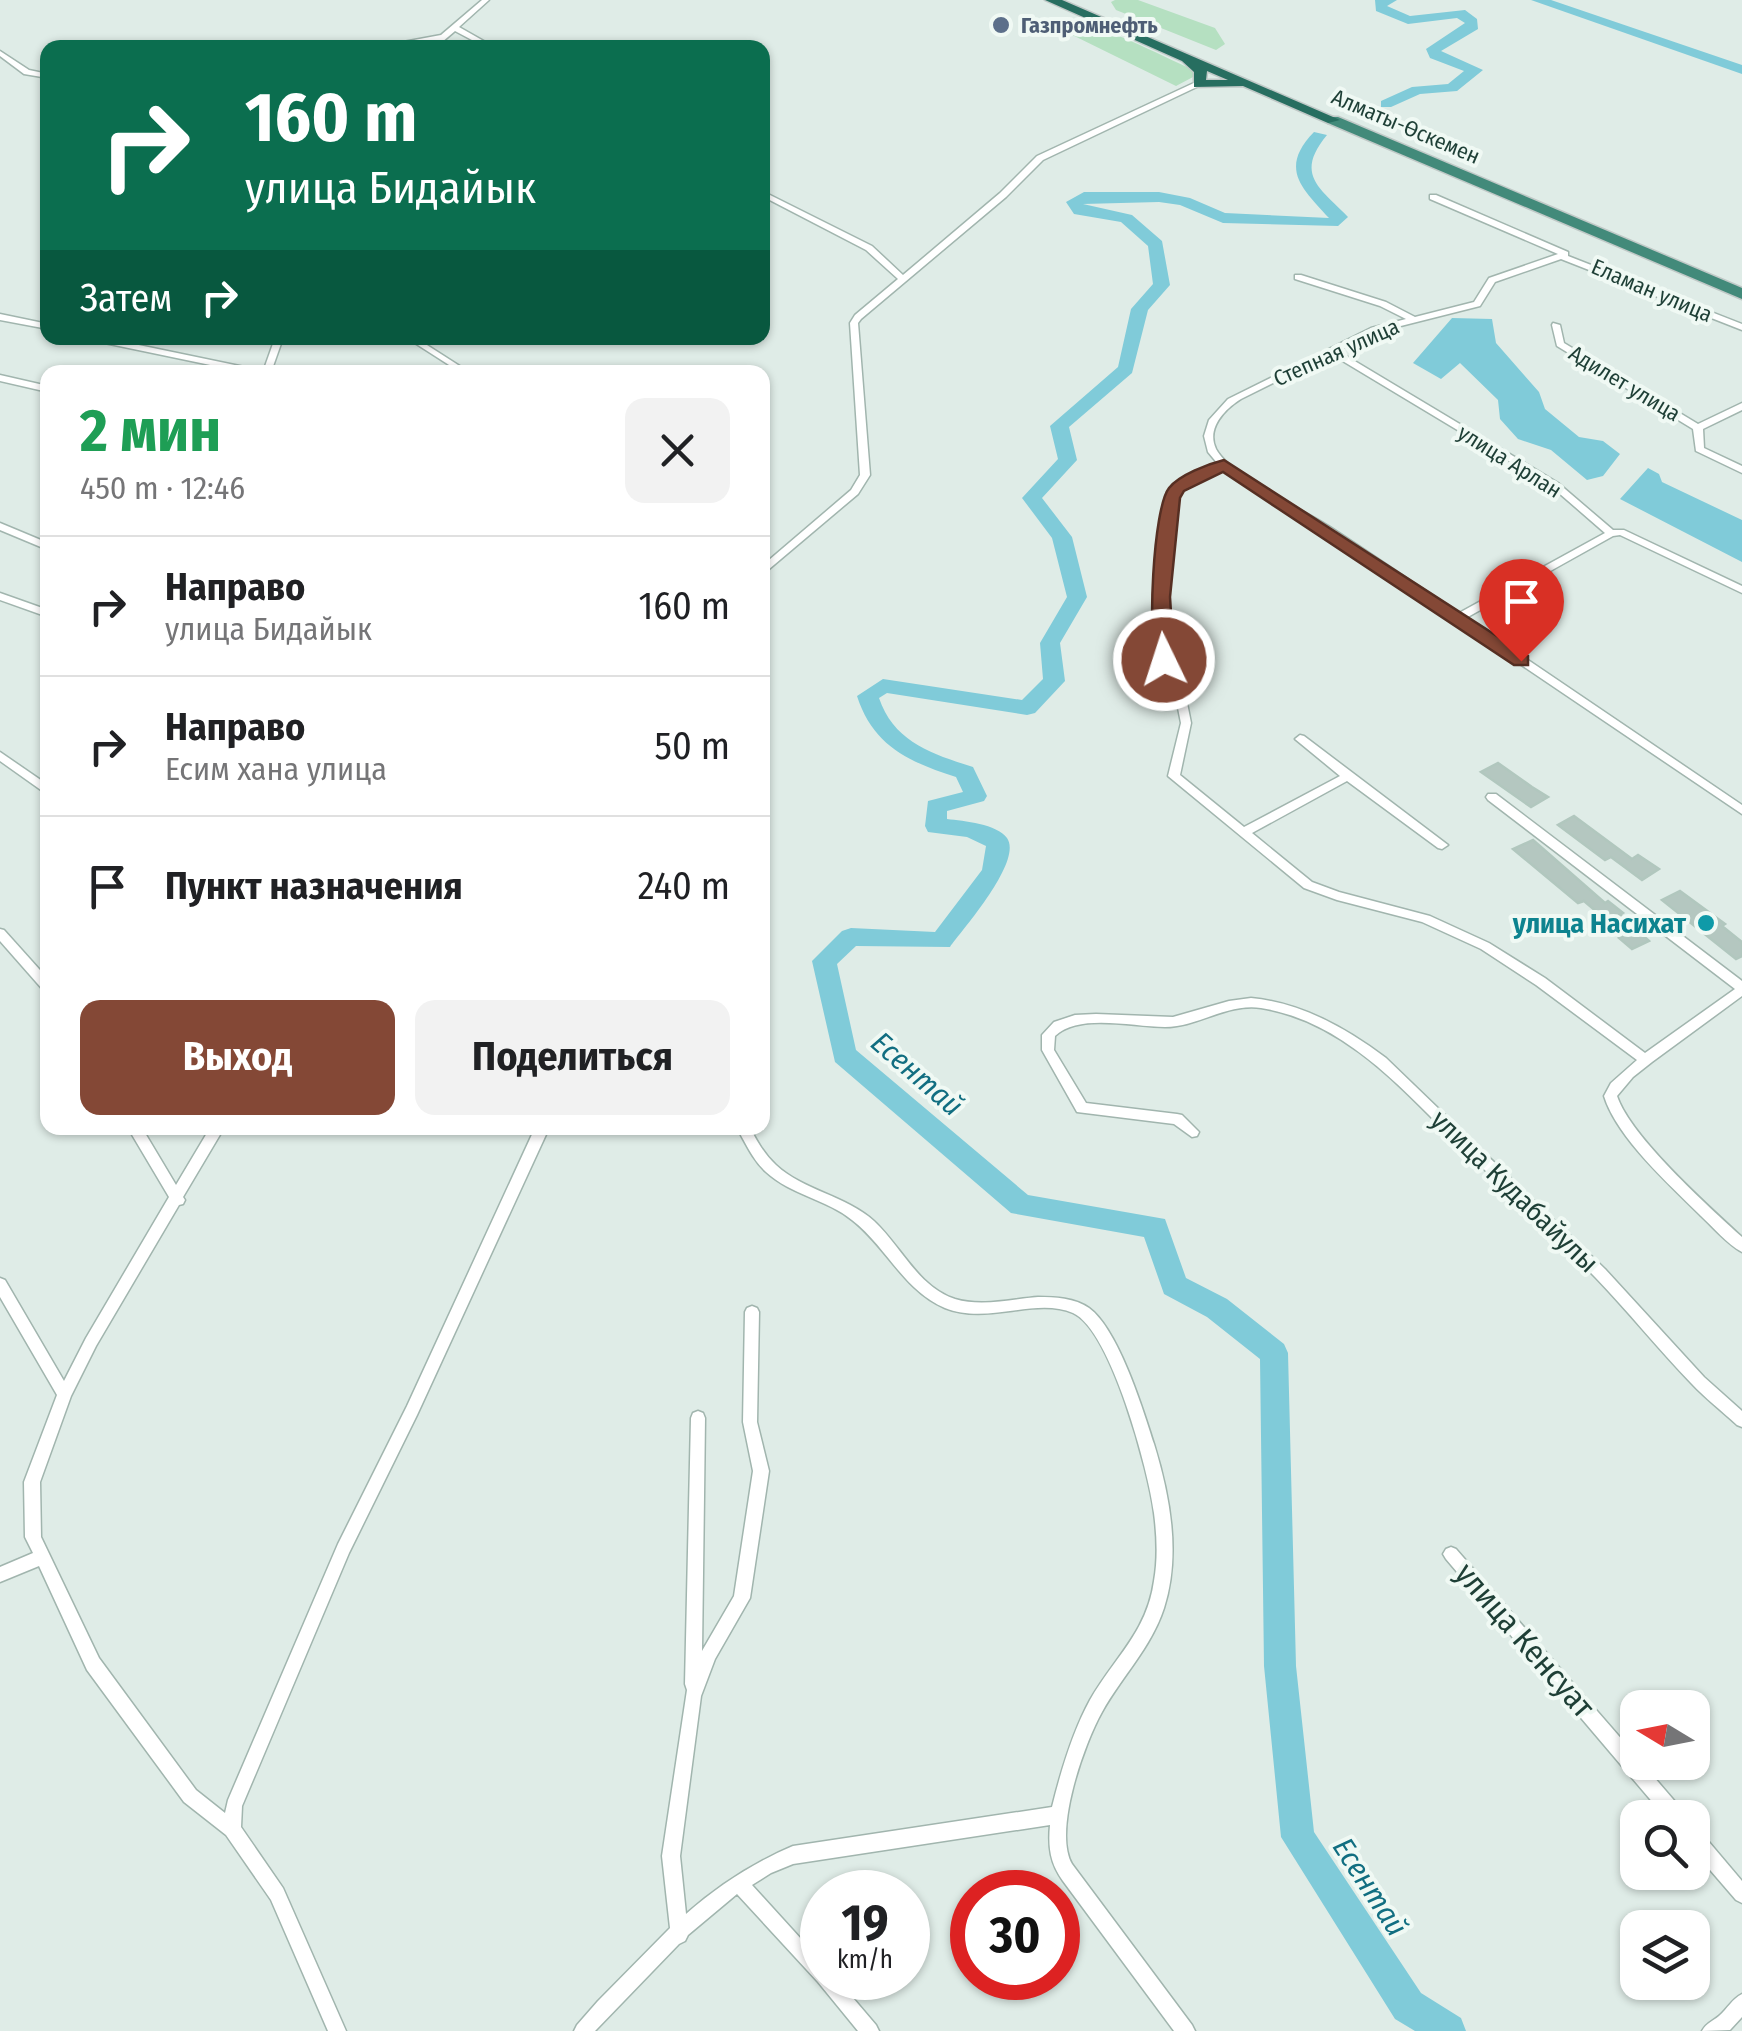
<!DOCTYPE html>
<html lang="ru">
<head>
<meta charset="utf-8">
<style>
  body { margin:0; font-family:"Fira Sans Condensed",sans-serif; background:#f2f2f2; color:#202124; height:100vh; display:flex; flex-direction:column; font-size:38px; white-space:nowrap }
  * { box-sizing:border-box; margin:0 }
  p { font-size:32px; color:#757577 }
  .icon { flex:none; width:55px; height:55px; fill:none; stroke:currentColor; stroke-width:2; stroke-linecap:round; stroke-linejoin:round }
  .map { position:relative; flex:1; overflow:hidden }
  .drawer { position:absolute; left:40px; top:365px; width:730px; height:770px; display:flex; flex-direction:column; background:#fff; border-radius:20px; box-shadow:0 2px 8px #0004 }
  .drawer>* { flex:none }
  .banner { position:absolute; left:40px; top:40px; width:730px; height:305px; border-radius:20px; box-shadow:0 2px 8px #0004; background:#0b6e4f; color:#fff; overflow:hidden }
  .needle { width:65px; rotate:280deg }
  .buttons { position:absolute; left:1620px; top:1690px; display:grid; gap:20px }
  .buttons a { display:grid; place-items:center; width:90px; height:90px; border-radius:20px; background:#fff; box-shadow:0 2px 8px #0004; font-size:50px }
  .speed { position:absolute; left:800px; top:1870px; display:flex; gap:20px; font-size:50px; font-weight:700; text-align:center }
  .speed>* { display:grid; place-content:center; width:130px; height:130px; border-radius:50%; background:#fff; box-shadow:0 2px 8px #0004; line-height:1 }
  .speed small { font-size:25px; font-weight:400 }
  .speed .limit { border:15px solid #d22; background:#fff; color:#111 }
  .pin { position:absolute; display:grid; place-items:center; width:85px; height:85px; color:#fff; margin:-102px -42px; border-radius:50% 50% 50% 0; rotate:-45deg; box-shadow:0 0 10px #0007 }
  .pin .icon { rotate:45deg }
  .me { position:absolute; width:110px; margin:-55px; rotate:356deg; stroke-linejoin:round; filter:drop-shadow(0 0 8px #0008) }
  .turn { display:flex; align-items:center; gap:35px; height:210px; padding:0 40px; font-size:45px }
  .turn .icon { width:130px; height:130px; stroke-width:2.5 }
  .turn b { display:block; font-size:70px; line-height:85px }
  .then { display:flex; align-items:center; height:95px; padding:0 40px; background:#0003; gap:20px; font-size:38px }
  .round { display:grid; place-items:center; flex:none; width:105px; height:105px; border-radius:20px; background:#f2f2f2 }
  .head { display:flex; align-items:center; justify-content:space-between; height:170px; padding:0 40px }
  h1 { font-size:60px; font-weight:700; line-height:75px; color:#1e9e55 }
  .button { display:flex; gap:20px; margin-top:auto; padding:20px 40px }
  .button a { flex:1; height:115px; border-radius:20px; background:#844836; color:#fff; font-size:40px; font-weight:700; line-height:115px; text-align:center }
  .button a+a { background:#f2f2f2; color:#202124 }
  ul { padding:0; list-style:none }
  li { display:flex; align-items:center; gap:30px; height:140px; padding:0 40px; border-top:2px solid #e0e0e0 }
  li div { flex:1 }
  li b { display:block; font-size:38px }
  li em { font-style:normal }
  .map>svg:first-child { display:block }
</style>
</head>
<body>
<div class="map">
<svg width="1742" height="2031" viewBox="0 0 1742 2031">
  <rect width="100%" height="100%" fill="#dfece7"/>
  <g fill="#b5e0c1">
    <polygon points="1115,0 1138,0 1215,28 1225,44 1216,50 1116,10 1111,2"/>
    <path d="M1067,22C1111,27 1154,53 1194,70L1193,77L1176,86L1054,26Z"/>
  </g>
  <g fill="#80cbd9">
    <polygon points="1452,318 1492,319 1496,343 1539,392 1545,409 1579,437 1603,441 1620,454 1603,476 1587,480 1551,450 1518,439 1500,419 1498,400 1460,363 1441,379 1413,363"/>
    <polygon points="1648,468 1659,474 1662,482 1742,520 1742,562 1620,499"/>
  </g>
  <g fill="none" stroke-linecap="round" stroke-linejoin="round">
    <g fill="#80cbd9" fill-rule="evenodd">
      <polygon points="1375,0 1397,0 1387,6 1410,16 1465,10 1477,19 1478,29 1441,51 1483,70 1457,91 1420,94 1391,107 1381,107 1381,101 1412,87 1448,84 1464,71 1430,58 1426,49 1465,23 1457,18 1408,24 1376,11"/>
      <polygon points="1531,0 1551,0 1742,65 1742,74"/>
      <path d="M1314,132L1327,135C1294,175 1320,188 1348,217L1338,226L1223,223L1180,205L1159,202L1083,204L1132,215L1162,241L1170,285L1148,310L1132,373L1069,427L1077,460L1042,498L1072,537L1087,597L1060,643L1065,681L1035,713L1027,715L887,693L879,698C894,742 932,754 973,767L987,796L984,801L947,811V819C964,821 997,824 1007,838C1023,861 964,928 950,947L856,946L837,964L856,1050L1028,1195L1165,1219L1186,1278L1227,1299L1284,1344L1288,1353L1296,1666L1314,1832L1421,1993L1461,2018L1466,2031H1415L1395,2019L1281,1837L1264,1666L1260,1359L1207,1317L1164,1294L1144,1237L1011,1213L835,1062L812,961L842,931L851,928L935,932L982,870L986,846L967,837L928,832L925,826L928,801L963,792L956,777C909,762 873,746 857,696L883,679L1022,700L1043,679L1040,643L1067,597L1052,538L1022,498L1058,459L1050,426L1118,367L1131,309L1153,284L1148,246L1121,222L1074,214L1066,202L1084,192H1159L1190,198L1225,213L1329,218C1303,189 1278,169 1314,132Z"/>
    </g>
  </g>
  <g fill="#b4c7c0" stroke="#b1c7be" stroke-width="2.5">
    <polygon points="1498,763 1532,787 1548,797 1531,807 1481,772"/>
    <polygon points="1574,816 1632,859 1638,855 1659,869 1642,880 1611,857 1605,860 1558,825"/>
    <polygon points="1533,840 1605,903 1608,901 1623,913 1620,915 1649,941 1632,949 1619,938 1624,935 1584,901 1578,903 1513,849"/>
    <polygon points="1680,891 1725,924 1722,926 1742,942 1742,956 1736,959 1662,900"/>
  </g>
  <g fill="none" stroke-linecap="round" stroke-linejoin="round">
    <g stroke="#a1b5ae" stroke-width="3">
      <g id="minor">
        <polygon points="482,0 489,0 459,27 496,48 487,48 455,31 435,48 427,48 435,40 390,48 371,48 441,35"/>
        <polygon points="0,51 29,70 48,74 48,78 24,74 0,56"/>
        <polygon points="1196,82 1203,84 1043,160 1006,197 861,319 858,323 870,475 858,494 762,575 762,566 851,490 860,475 850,323 855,315 898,279 866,250 762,196 762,191 872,246 903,275 1000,193 1037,156"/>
        <path d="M1430,195H1436L1568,252V256L1742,324V330L1561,259L1495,282L1480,306L1377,332L1338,351L1558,483L1613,530H1624L1742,586V593L1620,535L1613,536L1466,618L1742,805V814L1323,531L1262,495L1224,469L1182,489L1176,498L1165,619L1169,660L1186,698L1191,723L1180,775L1244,827L1340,776L1295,739L1300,735L1304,736L1448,845L1442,849L1438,848L1347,781L1252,833L1312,882L1339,892L1430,916L1489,943L1545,978L1645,1053L1735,989L1488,800L1486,797L1488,794H1496L1742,981V996L1652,1062L1633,1077L1617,1096C1630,1136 1709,1207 1742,1237V1252C1727,1244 1714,1228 1701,1216C1670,1185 1617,1138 1604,1096L1611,1083L1637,1060L1536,985L1481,949L1422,922L1337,900L1304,888L1168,776L1181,723L1176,698L1159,660L1155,619L1166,498L1175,485L1218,464L1208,452L1204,436L1209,420L1228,399L1371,328L1406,319L1380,306L1295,279V275H1301L1386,302L1415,317L1474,302L1489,278L1558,254L1430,199ZM1331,354L1552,487L1605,533L1459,613C1416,585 1373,555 1330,527C1302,509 1231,477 1216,449C1206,428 1225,409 1241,399Z"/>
        <polygon points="0,314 48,324 48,329 0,320"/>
        <polygon points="1553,323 1560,325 1564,343 1698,424 1742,403 1742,410 1703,429 1704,448 1742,466 1742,473 1696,451 1693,429 1557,346 1552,325"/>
        <polygon points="91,338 105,338 254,369 258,372 244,372 95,341"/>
        <polygon points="275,338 283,338 271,372 263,372"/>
        <polygon points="407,338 416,338 469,372 460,372"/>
        <polygon points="0,375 48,386 48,392 0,381"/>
        <polygon points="0,523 48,543 48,550 0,530"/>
        <polygon points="0,593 48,610 48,617 0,600"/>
        <polygon points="0,752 48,785 48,795 0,761"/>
        <polygon points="0,929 4,930 48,979 48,992 44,991 0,941"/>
        <path d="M1251,998C1302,1003 1346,1028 1386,1058L1605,1269L1704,1377L1742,1411V1427L1737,1425C1722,1411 1705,1398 1692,1384C1658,1349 1628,1311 1595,1277C1554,1235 1511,1195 1469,1155C1409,1097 1349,1022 1261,1008C1227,1003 1198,1027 1165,1027C1133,1027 1079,1013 1055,1036L1054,1050L1086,1103L1177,1114L1182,1115L1199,1132L1197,1136L1192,1137L1174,1124L1077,1112L1042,1050V1035L1054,1022L1075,1015L1096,1014L1173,1017L1229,1001Z"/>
        <polygon points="128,1128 142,1128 176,1185 210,1128 224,1128 183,1197 185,1200 183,1204 179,1205 96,1346 71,1396 40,1482 41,1537 99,1658 196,1790 225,1813 228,1800 338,1544 407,1406 535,1128 549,1128 417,1415 349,1553 242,1806 241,1827 283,1888 346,2031 328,2031 271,1900 226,1835 184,1802 87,1670 39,1566 0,1582 0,1567 33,1553 25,1537 24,1482 57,1395 0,1297 0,1278 5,1280 64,1381 86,1338 169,1197"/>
        <path d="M737,1128H750C757,1141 764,1154 776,1165C804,1191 845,1195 874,1221C901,1246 918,1287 955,1299C982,1307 1011,1299 1038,1297C1055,1297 1075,1298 1089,1308C1118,1329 1143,1409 1154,1444C1170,1496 1181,1555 1164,1608C1151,1648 1122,1676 1102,1712C1084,1744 1053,1831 1072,1864L1192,2025L1195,2031H1174L1063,1881C1050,1863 1048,1847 1050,1825L793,1864L771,1873L752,1885L822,1962V1978H836L876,2025L879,2031H858L818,1982L737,1894L688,1935L685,1941L679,1944L595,2031H574L577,2025L598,2001L670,1928L662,1856L687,1690L685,1684L691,1418L693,1413L698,1411L703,1413L705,1418L702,1651L734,1596L753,1471L743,1422L745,1312L747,1308L752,1306L757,1308L759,1312L757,1422L769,1471L750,1598L715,1659L701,1696L680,1856L686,1914C719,1885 753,1863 793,1846L1052,1807C1061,1771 1072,1733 1090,1700C1114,1658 1147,1632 1154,1581C1158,1559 1157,1536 1154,1513C1149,1472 1111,1330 1073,1313C1036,1297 987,1325 945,1308C904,1291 886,1246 852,1220C826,1199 791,1195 766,1172C753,1160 746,1144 737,1128Z"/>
        <polygon points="1451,1547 1456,1549 1638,1758 1638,1762 1641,1762 1684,1812 1686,1818 1666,1818 1446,1559 1443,1554 1446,1549"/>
        <polygon points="1692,1827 1698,1829 1742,1881 1742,1903 1736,1900 1692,1849"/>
        <path d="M1742,1994V2017L1730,2030L1702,2031C1707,2022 1712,2022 1719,2016C1728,2008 1732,1999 1742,1994Z"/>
      </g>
    </g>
    <g stroke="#c0c9c7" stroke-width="3">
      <polygon id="trunk" points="1328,117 1338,117 1742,288 1742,299 1328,123"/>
    </g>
    <g stroke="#c0c9c7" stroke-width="3">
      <path id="motorway" d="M1045,0H1062L1340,120L1328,123L1243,86L1194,87V72L1182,61ZM1207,71L1228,80H1206Z"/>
    </g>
    <use href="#minor" fill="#fff" fill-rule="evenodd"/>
    <use href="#trunk" fill="#428a7a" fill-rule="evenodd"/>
    <use href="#motorway" fill="#276e60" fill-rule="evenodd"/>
  </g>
  <path fill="#844836" stroke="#562f23" stroke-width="2.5" d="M1224,460L1528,656V665H1514L1223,472L1184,491L1180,498L1170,597L1174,660L1164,667L1157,665C1147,640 1153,508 1169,488C1179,475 1208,464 1224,460Z"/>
  <circle fill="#5c6f8a" stroke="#f0f9f4" stroke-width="4" cx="1001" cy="25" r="10"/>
  <circle fill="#0f9aa8" stroke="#f0f9f4" stroke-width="4" cx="1706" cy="923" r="10"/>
  <g text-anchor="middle" stroke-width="8" stroke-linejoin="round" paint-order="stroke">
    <g font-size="22" font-weight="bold" fill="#4e5e75" stroke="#f0f9f4" text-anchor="start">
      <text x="1021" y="33">Газпромнефть</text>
    </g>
    <g font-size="22" fill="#1e3f36" stroke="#f0f9f4">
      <text transform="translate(1406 126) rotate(23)" y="8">Алматы-Өскемен</text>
      <text transform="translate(1652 290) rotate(23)" y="8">Еламан улица</text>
      <text transform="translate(1336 352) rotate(-24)" y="8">Степная улица</text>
      <text transform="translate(1625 383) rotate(31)" y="8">Адилет улица</text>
      <text transform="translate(1510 461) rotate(32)" y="8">улица Арлан</text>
    </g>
    <g font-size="28" font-weight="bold" fill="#0d838f" stroke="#f0f9f4" text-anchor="end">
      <text x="1686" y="933">улица Насихат</text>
    </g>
    <g font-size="28" fill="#1e3f36" stroke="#f0f9f4">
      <text transform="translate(1515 1191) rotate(44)" y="10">улица Кудабайулы</text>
    </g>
    <g font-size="30" font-style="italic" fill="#116e81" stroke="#f0f9f4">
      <text transform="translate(917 1074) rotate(41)" y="10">Есентай</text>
      <text transform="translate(1370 1887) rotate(57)" y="10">Есентай</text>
    </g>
    <g font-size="32" fill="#1e3f36" stroke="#f0f9f4">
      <text transform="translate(1525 1640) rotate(49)" y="11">улица Кенсуат</text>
    </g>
  </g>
</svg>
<div class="buttons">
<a><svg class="needle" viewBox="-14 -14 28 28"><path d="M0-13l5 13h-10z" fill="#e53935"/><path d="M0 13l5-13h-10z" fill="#757577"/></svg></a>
<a><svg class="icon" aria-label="search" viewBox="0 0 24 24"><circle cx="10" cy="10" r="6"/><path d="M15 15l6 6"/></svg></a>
<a><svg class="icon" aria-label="layers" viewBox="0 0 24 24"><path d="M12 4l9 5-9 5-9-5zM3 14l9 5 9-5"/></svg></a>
</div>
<div class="speed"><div>19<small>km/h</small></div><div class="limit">30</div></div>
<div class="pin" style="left:1521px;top:661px;background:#d93025"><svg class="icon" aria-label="arrive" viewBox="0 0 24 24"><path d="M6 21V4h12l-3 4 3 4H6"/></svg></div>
<svg class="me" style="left:1164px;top:660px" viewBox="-20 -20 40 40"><circle r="17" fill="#844836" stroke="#fff" stroke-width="3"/><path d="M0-11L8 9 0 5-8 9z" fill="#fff"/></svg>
<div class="banner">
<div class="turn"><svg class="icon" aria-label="right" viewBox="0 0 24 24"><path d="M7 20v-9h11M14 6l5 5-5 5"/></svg><div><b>160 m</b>улица Бидайык</div></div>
<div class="then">Затем<svg class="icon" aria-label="right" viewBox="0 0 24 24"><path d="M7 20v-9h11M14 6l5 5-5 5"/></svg></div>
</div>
<section class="drawer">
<div class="head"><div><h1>2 мин</h1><p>450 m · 12:46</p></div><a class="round"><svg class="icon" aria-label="close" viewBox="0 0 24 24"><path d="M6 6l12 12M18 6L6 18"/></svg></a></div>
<ul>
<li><svg class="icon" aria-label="right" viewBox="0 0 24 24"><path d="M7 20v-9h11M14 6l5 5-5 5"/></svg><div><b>Направо</b><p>улица Бидайык</p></div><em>160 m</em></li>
<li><svg class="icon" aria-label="right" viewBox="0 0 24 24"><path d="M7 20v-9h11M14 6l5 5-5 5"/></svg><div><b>Направо</b><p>Есим хана улица</p></div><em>50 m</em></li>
<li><svg class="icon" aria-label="arrive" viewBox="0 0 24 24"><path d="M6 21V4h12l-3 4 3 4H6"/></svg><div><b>Пункт назначения</b></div><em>240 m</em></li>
</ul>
<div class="button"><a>Выход</a><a>Поделиться</a></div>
</section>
</div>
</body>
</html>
